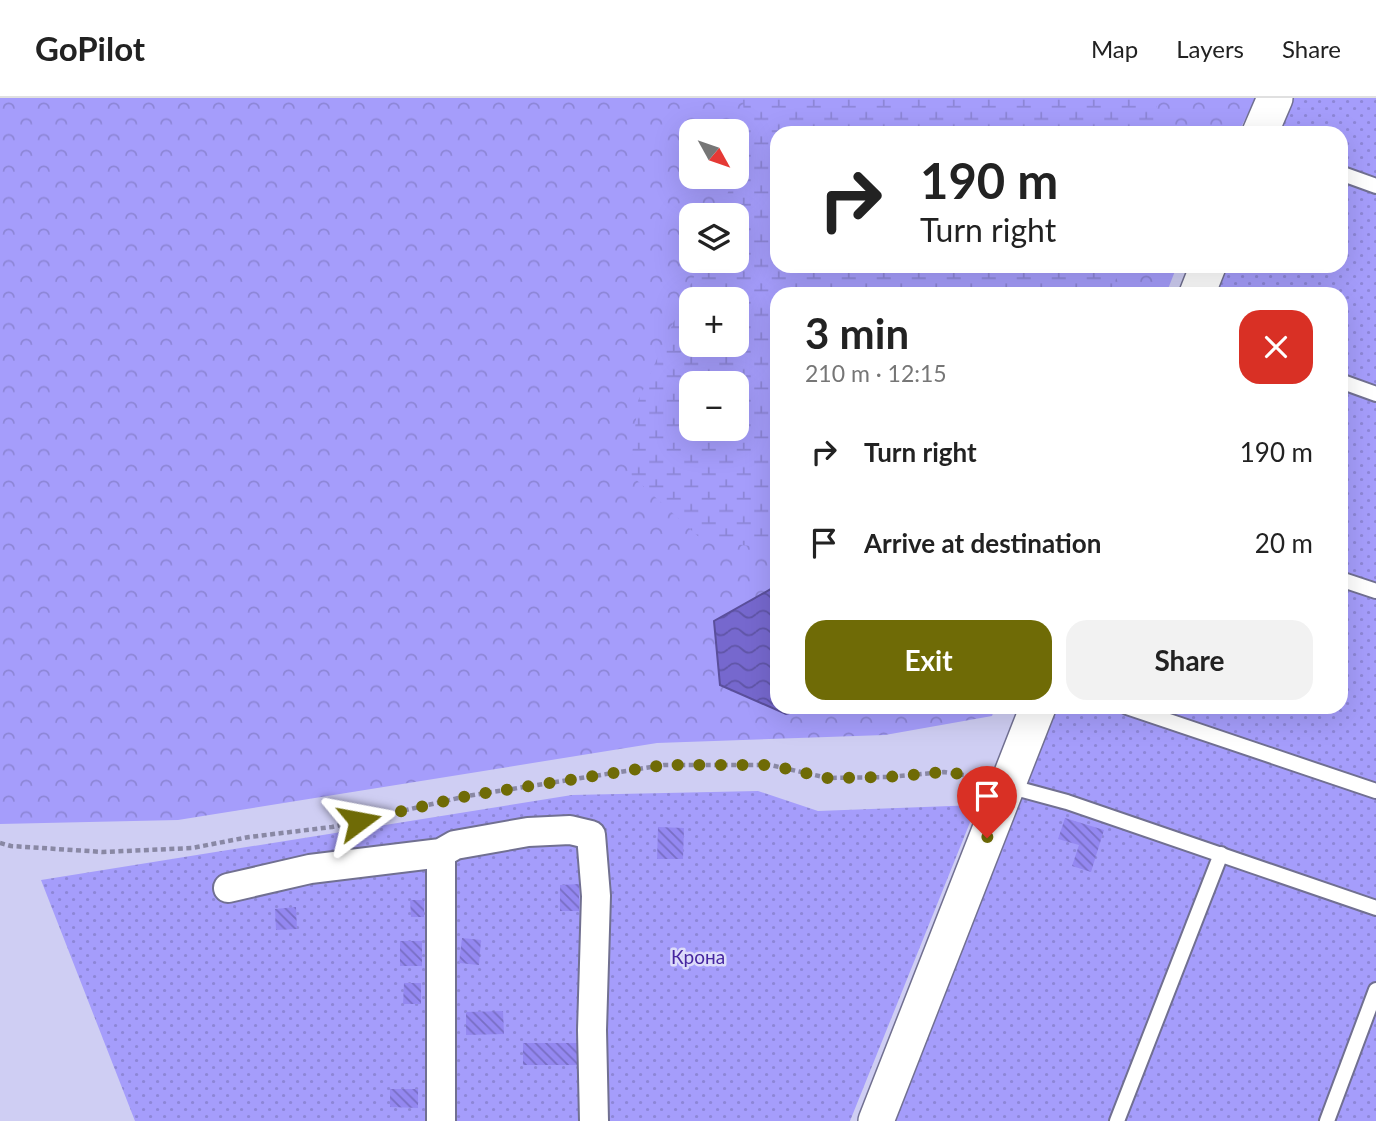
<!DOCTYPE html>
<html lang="en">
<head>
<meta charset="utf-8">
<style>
  body { margin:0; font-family:Lato,sans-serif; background:#f2f2f2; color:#222; height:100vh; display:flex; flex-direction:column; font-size:26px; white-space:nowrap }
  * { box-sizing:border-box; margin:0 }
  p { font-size:23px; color:#767676 }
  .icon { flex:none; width:38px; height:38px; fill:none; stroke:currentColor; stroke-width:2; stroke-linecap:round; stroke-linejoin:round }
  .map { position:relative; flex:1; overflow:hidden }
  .sheet { position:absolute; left:770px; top:189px; width:578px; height:427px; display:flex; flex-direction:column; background:#fff; border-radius:21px; box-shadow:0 7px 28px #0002 }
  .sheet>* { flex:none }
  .guide { position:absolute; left:770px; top:28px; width:578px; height:147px; border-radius:21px; box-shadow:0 7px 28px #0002; background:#fff; color:#222; overflow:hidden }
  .needle { width:46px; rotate:130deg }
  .controls { position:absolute; left:679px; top:21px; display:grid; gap:14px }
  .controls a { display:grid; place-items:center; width:70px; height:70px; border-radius:14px; background:#fff; box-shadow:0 7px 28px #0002; font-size:35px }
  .pin { position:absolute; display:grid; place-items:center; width:60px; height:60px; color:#fff; margin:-72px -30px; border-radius:50% 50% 50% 0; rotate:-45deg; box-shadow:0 0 7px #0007 }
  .pin .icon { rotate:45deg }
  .me { position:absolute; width:77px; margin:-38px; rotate:77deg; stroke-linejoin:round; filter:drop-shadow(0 0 5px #0008) }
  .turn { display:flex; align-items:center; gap:24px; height:147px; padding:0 35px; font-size:32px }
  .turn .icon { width:91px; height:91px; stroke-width:2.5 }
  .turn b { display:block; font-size:49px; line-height:60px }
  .round { display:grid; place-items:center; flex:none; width:74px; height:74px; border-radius:21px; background:#f2f2f2 }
  .headline { display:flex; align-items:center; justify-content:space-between; height:119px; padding:0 35px }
  h1 { font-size:42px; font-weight:700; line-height:52px }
  .action { display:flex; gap:14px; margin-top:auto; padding:14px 35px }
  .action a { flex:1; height:80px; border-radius:21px; background:#6f6b06; color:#fff; font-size:28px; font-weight:700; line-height:80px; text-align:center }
  .action a+a { background:#f2f2f2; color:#222 }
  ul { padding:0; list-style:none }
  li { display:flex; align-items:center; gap:21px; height:91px; padding:0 35px }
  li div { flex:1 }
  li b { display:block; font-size:26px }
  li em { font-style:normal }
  header { display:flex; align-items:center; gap:42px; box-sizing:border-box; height:98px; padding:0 35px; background:#fff; border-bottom:2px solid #e0e0e0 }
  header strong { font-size:33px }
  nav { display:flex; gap:38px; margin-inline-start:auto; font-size:24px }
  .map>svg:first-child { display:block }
</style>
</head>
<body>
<header>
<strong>GoPilot</strong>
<nav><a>Map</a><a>Layers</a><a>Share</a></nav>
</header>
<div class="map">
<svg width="1376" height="1023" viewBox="0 0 1376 1023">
  <defs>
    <pattern id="forest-crowns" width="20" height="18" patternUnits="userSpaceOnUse" patternTransform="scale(1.75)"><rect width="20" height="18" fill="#a59dfb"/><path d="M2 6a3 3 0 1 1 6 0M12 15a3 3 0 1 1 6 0" fill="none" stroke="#8d86d7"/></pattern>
    <pattern id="wetland-marsh" width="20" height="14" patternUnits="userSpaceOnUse" patternTransform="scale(1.75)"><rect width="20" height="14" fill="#a59dfb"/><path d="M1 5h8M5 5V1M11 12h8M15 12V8" fill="none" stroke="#8d86d7"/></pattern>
    <pattern id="park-dots" width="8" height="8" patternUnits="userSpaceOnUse" patternTransform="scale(1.75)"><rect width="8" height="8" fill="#a59dfb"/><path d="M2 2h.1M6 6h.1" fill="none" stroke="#8d86d7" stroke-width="1.8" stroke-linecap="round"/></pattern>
    <pattern id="water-waves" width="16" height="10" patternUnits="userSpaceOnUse" patternTransform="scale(1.75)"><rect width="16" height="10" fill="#7668ce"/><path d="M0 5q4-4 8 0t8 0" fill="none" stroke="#6055a7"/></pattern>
    <pattern id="building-back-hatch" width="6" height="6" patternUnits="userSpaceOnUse" patternTransform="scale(1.75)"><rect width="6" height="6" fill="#9488f1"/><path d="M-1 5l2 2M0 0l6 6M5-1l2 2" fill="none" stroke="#786ec3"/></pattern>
  </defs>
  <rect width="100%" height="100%" fill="#cfcef3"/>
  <path fill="url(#forest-crowns)" fill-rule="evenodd" d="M0,0H1256L1238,35H777V168H1177L1166,196H777V609H995L992,618L885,637L657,645L178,722L0,726ZM691,33H737V79H691ZM691,117H737V163H691ZM691,201H737V247H691ZM691,285H737V331H691Z"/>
  <path fill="url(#wetland-marsh)" fill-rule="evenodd" d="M743,0H1158L1153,35H777V168H1122L1109,196H777V452L701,441L630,376L638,303L701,163H737V117H719L734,79H737V73L745,51ZM691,201H737V247H691ZM691,285H737V331H691Z"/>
  <g fill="url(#park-dots)">
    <polygon points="1293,0 1376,0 1376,1023 891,1023 1058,609 1340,609 1340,196 1214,196 1226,168 1340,168 1340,35 1277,35"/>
    <polygon points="758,693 818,713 977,707 850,1023 135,1023 41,782 572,697"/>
  </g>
  <polygon fill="url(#water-waves)" stroke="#5a4f9b" stroke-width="2" points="771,491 777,494 777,609 812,609 786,616 720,587 714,523"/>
  <g fill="url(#building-back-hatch)">
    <polygon points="1065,720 1104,732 1091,774 1072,768 1079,747 1058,741"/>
    <polygon points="658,729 684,730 683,761 657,761"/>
    <polygon points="579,786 579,813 560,813 560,787"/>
    <polygon points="410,802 424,802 424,819 411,819"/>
    <polygon points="296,809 297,831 276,832 275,811"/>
    <polygon points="462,840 481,842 479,867 459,865"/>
    <rect x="400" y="843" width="22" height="25"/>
    <polygon points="404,885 421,885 421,906 403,906"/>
    <polygon points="503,913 504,936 466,937 466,914"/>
    <rect x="523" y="945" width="59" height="22"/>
    <polygon points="390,991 418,991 418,1010 390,1009"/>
  </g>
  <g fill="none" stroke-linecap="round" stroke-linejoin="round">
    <g stroke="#717091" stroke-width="18">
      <g id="service">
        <polyline points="1340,75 1376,88"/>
        <polyline points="1340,283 1376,296"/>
        <polyline points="1340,481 1376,493"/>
        <polyline points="1127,609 1376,693"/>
        <polyline points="1008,688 1067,704 1376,810"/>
        <polyline points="1117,1023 1221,756"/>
        <polyline points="1327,1023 1376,892"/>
      </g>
    </g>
    <g stroke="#717091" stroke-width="32">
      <g id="minor">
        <polyline points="228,790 310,771 441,755 455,747 528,734 570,732 591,737 596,798 592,932 594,1023"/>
        <polyline points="441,1023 441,755"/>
      </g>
    </g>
    <g stroke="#717091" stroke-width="38">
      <g id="tertiary">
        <polyline points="1260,35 1275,0"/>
        <polyline points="1197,196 1208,168"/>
        <polyline points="876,1023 1038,609"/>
      </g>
    </g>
    <polyline stroke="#8988a4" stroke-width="4.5" stroke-dasharray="5 3.5" stroke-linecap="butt" points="0,745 11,748 103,754 192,750 249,739 332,729 467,698 664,667 770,667 828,680 888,679 944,674 983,680"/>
    <use href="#service" stroke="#fff" stroke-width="14"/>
    <use href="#minor" stroke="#fff" stroke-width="28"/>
    <use href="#tertiary" stroke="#fff" stroke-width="35"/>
  </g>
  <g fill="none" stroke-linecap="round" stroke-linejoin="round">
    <polyline stroke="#6f6b06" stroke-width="12" stroke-dasharray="0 21.6" points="359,723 467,698 664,667 770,667 828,680 888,679 944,674 976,678 1008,688 987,740"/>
  </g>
  <g text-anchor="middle" stroke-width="5" stroke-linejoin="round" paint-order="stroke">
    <g font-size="19" fill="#4626a0" stroke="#dddcfa">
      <text x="698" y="866">Крона</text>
    </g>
  </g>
</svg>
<div class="controls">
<a><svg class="needle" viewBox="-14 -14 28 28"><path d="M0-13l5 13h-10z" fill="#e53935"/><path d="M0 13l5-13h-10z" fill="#767676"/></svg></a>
<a><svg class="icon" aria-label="layers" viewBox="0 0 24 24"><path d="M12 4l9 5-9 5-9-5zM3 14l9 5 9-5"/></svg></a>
<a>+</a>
<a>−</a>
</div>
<div class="pin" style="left:987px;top:740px;background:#d93025"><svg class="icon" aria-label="arrive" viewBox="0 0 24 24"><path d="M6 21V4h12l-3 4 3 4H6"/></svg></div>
<svg class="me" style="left:359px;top:723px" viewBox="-20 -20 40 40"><path d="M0-17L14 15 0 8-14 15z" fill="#6f6b06" stroke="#fff" stroke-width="4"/></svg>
<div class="guide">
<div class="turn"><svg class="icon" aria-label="right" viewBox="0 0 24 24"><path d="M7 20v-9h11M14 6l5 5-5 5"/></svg><div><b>190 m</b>Turn right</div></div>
</div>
<section class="sheet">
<div class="headline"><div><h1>3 min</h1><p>210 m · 12:15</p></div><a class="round" style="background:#d93025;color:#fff"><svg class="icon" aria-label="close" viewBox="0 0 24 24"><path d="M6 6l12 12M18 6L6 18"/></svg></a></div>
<ul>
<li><svg class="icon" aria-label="right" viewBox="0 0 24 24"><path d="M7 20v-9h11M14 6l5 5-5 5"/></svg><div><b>Turn right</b></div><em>190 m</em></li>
<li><svg class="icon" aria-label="arrive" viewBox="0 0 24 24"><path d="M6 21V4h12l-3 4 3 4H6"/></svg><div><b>Arrive at destination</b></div><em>20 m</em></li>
</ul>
<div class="action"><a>Exit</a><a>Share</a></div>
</section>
</div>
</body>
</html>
